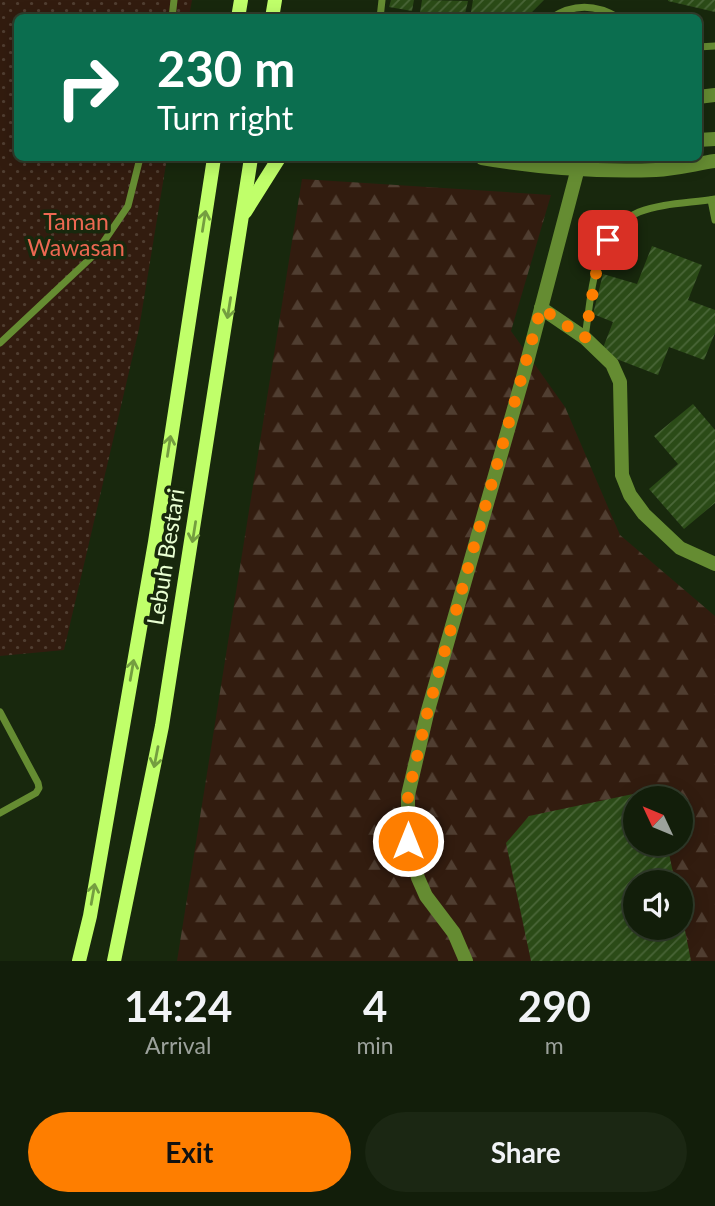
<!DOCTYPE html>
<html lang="en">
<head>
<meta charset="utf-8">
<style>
  body { margin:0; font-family:Lato,sans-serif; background:#1b2713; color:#f1f3f6; height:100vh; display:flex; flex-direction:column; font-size:26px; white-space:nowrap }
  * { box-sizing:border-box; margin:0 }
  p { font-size:23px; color:#9ca29c }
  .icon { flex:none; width:38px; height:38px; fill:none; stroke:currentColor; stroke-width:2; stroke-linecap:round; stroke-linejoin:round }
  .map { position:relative; height:961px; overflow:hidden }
  .sheet { display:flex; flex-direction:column; background:#121e0a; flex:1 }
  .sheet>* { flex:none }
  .guide { position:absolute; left:14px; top:14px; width:688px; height:147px; border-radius:10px; box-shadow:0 4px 18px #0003,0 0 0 2px #313c2b; background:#0b6e4f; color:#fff; overflow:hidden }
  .needle { width:46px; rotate:314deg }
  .controls { position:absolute; left:623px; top:786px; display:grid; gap:14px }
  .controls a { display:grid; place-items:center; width:70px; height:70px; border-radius:50%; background:#121e0a; box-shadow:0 4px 18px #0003,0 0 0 2px #313c2b; font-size:35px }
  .pin { position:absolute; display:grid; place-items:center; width:60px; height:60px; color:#fff; margin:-30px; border-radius:14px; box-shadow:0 4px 10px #0006 }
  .me { position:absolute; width:77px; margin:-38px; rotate:0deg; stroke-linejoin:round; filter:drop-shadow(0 0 5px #0008) }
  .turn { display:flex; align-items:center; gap:24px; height:147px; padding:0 28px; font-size:32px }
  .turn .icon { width:91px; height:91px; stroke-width:2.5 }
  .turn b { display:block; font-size:49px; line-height:60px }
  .eta { display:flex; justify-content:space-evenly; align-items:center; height:119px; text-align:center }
  .eta b { font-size:42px; font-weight:700; line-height:49px }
  .button { display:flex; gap:14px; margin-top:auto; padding:14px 28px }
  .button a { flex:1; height:80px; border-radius:42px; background:#fe7e00; color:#111; font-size:28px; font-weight:700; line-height:80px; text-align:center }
  .button a+a { background:#1b2713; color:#f1f3f6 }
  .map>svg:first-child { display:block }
</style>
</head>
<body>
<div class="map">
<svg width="715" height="961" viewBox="0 0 715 961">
  <defs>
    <pattern id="grass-dots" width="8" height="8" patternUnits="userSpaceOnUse" patternTransform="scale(1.75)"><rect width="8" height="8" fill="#321c0f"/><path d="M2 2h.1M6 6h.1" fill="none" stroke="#503e31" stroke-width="1.8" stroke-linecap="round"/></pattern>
    <pattern id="forest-firs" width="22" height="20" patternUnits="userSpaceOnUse" patternTransform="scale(1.75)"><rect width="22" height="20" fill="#321c0f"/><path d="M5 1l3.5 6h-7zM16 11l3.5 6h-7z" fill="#503e31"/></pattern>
    <pattern id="building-hatch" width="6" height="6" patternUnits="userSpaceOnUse" patternTransform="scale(1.75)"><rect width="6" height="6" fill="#2b4b17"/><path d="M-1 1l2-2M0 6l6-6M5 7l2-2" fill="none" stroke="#4a6638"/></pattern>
  </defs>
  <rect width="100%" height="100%" fill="#18280d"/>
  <polygon fill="url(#grass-dots)" points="0,0 192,0 189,17 18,18 18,158 167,158 139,329 64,650 0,656"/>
  <path fill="url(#forest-firs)" fill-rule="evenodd" d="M302,179L551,195L511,331L565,407L620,535L715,616V961H177ZM635,798H681V844H635ZM635,882H681V928H635Z"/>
  <g fill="url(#building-hatch)">
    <polygon points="391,0 414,0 412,11 389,7"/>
    <polygon points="422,0 468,1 464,18 441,18 420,13"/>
    <polygon points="473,0 544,0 526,18 470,18"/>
    <polygon points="668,0 715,0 715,12 668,1"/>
    <polygon points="652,246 702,265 688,300 715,310 715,333 704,360 669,347 658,375 601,353 613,322 593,314 603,274 637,284"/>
    <polygon points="693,404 715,430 715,503 684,529 649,489 678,464 654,436"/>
    <polygon points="633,794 635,796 635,844 667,844 675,882 635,882 635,928 681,928 682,915 691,961 531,961 506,843 529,816"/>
  </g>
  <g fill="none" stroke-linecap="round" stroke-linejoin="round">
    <g stroke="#658c32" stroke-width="7">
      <polyline points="172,18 174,0"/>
      <polyline points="380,18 382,0"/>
      <path d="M551,18C574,3 596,4 619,18"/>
      <polyline points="698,47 715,46"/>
      <polyline points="711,200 715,220"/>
      <path d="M585,337C592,294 592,232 639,212C662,203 691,203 715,199"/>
      <polyline points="0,343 96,253 128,206 140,158"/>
      <polyline points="0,712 38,783 39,788 36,793 0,813"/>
    </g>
    <g stroke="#658c32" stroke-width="14">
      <polyline points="698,97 715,95"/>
      <polyline points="541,308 585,338 612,364 620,382 622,475 630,495 644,514 680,548 715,564"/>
      <polyline points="466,961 454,933 426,896 418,878 408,841 408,795 427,714 523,377 578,168"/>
    </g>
    <g stroke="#658c32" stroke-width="14">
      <polyline points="698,140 715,139"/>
      <path d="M482,158C539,168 598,172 656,170C675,169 695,164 715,161"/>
    </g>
    <g stroke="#c0ff6a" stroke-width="14">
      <polyline points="238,18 241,0"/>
      <polyline points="272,18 275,0"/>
      <polyline points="245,212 279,158"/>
      <polyline points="79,961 90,916 155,542 214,158"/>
      <polyline points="114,961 162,726 251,158"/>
    </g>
  </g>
  <defs><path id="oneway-shaft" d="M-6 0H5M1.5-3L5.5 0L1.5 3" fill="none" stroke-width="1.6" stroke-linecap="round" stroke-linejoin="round" transform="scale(1.75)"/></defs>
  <g stroke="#749e40">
    <use href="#oneway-shaft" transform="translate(204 221) rotate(-81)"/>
    <use href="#oneway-shaft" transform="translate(229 308) rotate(99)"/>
    <use href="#oneway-shaft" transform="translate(169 446) rotate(-81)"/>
    <use href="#oneway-shaft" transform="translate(194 532) rotate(99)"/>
    <use href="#oneway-shaft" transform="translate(132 670) rotate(-80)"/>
    <use href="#oneway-shaft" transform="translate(156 757) rotate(101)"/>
    <use href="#oneway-shaft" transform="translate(93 894) rotate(-80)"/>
  </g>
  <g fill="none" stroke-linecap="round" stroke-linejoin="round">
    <polyline stroke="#fe7e00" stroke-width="12" stroke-dasharray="0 21.6" points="408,841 408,795 427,714 541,308 585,338 599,256 608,240"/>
  </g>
  <g text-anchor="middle" stroke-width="7" stroke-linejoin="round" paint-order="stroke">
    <g font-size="23" fill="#ed6852" stroke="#18280d">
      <text x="76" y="230">Taman<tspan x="76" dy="26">Wawasan</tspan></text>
    </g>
    <g font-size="23" fill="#e9ffd3" stroke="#18280d">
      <text transform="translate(166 557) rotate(-81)" y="8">Lebuh Bestari</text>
    </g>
  </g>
</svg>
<div class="controls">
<a><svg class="needle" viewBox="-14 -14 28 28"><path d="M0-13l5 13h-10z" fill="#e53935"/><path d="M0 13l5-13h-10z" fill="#9ca29c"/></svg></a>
<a><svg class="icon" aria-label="sound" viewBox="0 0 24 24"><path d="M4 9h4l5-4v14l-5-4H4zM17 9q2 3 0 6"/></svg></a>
</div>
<div class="pin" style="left:608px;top:240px;background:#d93025"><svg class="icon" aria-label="arrive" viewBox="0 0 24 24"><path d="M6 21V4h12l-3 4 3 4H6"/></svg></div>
<svg class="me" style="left:408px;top:841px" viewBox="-20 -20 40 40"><circle r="17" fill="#fe7e00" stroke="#fff" stroke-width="3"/><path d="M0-11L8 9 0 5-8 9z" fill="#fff"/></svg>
<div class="guide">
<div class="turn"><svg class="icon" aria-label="right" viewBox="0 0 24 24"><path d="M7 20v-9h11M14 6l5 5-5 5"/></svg><div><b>230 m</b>Turn right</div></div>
</div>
</div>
<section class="sheet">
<div class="eta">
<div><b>14:24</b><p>Arrival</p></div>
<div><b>4</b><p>min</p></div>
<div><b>290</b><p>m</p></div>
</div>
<div class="button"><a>Exit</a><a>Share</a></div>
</section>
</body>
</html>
